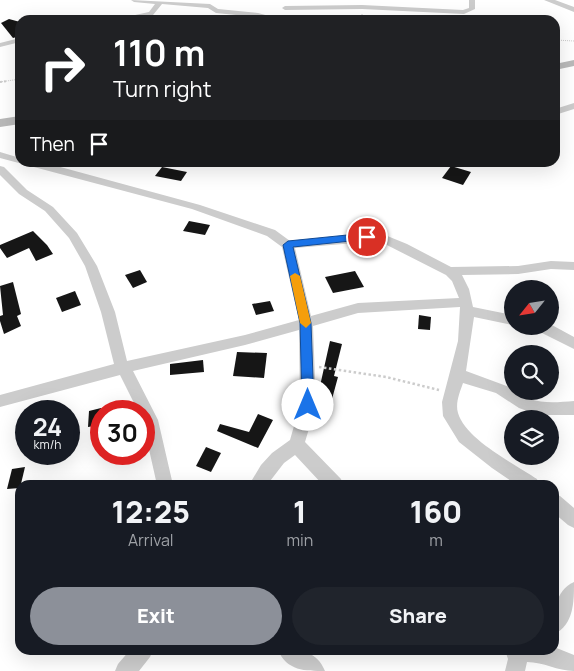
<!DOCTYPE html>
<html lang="en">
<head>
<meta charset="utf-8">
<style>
  body { margin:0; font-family:Manrope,sans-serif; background:#20242c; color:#f1f3f6; height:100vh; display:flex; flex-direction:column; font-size:19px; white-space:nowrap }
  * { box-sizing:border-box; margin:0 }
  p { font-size:16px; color:#9ea1a6 }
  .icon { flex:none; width:28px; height:28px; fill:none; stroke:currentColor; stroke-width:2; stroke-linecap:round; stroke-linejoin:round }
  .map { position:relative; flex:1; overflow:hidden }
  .drawer { position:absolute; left:15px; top:480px; width:544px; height:175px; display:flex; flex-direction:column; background:#171b24; border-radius:15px; box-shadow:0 5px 20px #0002 }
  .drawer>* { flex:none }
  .hud { position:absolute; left:15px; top:15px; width:545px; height:152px; border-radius:15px; box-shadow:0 5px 20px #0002; background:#202124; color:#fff; overflow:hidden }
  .needle { width:32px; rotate:240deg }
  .buttons { position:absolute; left:504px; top:280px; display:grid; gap:10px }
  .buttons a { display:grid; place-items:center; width:55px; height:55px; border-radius:50%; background:#171b24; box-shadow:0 5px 20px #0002; font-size:25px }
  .speed { position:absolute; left:15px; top:400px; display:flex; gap:10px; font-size:25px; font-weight:700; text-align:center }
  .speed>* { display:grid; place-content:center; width:65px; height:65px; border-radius:50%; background:#171b24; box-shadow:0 5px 20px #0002; line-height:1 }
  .speed small { font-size:12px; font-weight:400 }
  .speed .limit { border:8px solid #d22; background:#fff; color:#111 }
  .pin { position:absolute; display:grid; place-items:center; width:42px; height:42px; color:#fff; margin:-21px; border:2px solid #fff; border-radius:50%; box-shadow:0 1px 5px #0007 }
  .me { position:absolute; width:55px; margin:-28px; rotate:0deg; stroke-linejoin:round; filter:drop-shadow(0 0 4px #0008) }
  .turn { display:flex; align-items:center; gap:18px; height:105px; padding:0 15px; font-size:22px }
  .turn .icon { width:65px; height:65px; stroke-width:2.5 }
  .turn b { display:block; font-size:35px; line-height:42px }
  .then { display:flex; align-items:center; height:48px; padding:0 15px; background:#0003; gap:10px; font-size:19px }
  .eta { display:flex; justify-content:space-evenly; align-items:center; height:85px; text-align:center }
  .eta b { font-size:30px; font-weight:800; line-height:35px }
  .action { display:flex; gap:10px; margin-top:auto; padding:10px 15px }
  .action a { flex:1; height:58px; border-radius:30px; background:#8c9099; color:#fff; font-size:20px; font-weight:800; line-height:58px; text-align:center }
  .action a+a { background:#20242c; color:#f1f3f6 }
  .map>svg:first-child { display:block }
</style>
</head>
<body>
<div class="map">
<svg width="574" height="671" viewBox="0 0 574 671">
  <rect width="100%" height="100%" fill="#fff"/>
  <g fill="#161616">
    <polygon points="9,19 20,22 20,36 13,38 1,23"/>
    <polygon points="451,166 471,172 463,185 442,178"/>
    <polygon points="162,167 187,172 181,181 155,176"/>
    <polygon points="189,221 210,225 205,235 183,231"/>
    <polygon points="33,231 47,245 53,254 36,261 29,248 7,258 0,248 0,245"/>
    <polygon points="140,270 147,282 133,288 125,275"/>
    <polygon points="355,271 364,287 333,293 325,277"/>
    <polygon points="13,282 21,314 17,316 21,326 4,334 0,321 0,316 3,315 0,286"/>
    <polygon points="75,291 81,305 62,312 56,298"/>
    <polygon points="270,301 274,311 256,315 252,304"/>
    <polygon points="419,315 431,317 430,330 418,329"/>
    <polygon points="330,341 342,344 334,376 338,377 332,399 318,395"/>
    <polygon points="237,352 267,353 264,378 233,376"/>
    <polygon points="203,360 204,372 170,375 170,364"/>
    <polygon points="101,408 101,425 88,427 89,411"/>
    <polygon points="258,414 273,420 258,448 217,431 220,424 249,432"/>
    <polygon points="206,447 221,453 211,472 196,466"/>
    <polygon points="25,467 20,488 7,489 12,469"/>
  </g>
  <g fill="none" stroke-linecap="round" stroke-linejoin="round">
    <g stroke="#ccc" stroke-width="1" stroke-dasharray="1 1" stroke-linecap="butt">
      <polyline points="362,14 362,20"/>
      <polyline points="555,40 574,41"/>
      <polyline points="0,82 20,79"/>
    </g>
    <polyline stroke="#ccc" stroke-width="2" stroke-dasharray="2 2" stroke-linecap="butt" points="0,82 7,81"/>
    <polyline stroke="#ccc" stroke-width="2.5" stroke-dasharray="2.5 2.5" stroke-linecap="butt" points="319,367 386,377 439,390"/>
    <g fill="#ccc" fill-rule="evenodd">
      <polygon points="131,0 210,4 218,9 258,13 284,20 216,13 208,8 162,4 153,15 128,20 112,20 149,12 155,4 134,2"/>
      <polygon points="469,0 475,0 475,9 464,14 362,9 285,10 282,8 285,6 362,5 463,10 469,8"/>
      <polygon points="544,0 555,0 574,7 574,12"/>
      <polygon points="20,38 20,42 0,47 0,43"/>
      <polygon points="574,103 574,109 555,115 555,109"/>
      <path d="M0,152L20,158V162H42L200,205L275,230L290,241L380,233L407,244L451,267L518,266L551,261L574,262V270L551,269L518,274L462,275L469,289L473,307L512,315V325L474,317L466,371L512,388V391C520,391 524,396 530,399C544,404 560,402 574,401V415H549L530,412L519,408L496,393L463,383C460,392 455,403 458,413C466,440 515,464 537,479L539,485H517L492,468L459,442L443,416L442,402L458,341L460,307L358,313L313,326L316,405L305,442L341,479L343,485H323L295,455L284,463L267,485H249L261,465L272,453L290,440L300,405L299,330L245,345L133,371L158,420L173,485H157L144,427V411H138L120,375L0,407V395L114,364L101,312L85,266L69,238L45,211L19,194L0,175V166L4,167L27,190L53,207L77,233L97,266L115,312L127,361L245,335L299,320L282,247L267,236L192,209L0,158ZM379,241L446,275L452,281L459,298L358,303L311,316L295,248Z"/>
      <polygon points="550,324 574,337 574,349 536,330 534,326 550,326"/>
      <polygon points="554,494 560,496 574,508 574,528 568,525 554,513"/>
      <path d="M574,582C574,601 574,625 554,634C553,615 554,591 574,582Z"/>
      <path d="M554,647L574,655V671C557,671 544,662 527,662L525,671H505L508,659L505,650H554Z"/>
      <polygon points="130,650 153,650 150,657 139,671 115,671 118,664"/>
      <path d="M278,650C298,650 316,649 325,671C305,671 287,671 278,650Z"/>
    </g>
    <g fill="#b9b9b9" fill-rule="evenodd">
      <polygon points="574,60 574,66 555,70 555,64"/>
      <polygon points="20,116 20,124 0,127 0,119"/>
    </g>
  </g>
  <polygon fill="#1a73e8" stroke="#114b97" points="367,233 372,237 370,239 293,247 311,323 314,405 312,408 308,410 303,408 302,405 300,323 283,245 288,241"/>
  <polygon fill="#f59e0b" points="295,273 300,276 311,323 306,328 300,323 290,276"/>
</svg>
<div class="buttons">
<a><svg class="needle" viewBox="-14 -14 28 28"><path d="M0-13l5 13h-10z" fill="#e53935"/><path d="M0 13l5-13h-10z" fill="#9ea1a6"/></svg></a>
<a><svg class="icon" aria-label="search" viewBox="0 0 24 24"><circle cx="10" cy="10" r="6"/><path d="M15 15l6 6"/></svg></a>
<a><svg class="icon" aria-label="layers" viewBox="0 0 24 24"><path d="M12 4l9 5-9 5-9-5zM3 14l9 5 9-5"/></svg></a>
</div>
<div class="speed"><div>24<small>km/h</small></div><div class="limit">30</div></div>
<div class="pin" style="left:367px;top:237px;background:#d93025"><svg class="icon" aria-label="arrive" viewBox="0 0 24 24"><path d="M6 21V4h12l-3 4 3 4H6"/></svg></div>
<svg class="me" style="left:308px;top:405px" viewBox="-20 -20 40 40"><circle r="19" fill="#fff"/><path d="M0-13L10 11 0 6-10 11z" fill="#1a73e8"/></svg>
<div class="hud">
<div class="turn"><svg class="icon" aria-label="right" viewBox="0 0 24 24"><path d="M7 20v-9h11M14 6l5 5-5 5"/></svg><div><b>110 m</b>Turn right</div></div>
<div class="then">Then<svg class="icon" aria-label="arrive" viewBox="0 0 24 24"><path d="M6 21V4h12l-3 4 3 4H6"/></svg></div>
</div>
<section class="drawer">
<div class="eta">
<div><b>12:25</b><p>Arrival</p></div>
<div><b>1</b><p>min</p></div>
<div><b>160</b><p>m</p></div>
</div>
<div class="action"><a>Exit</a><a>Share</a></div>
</section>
</div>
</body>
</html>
